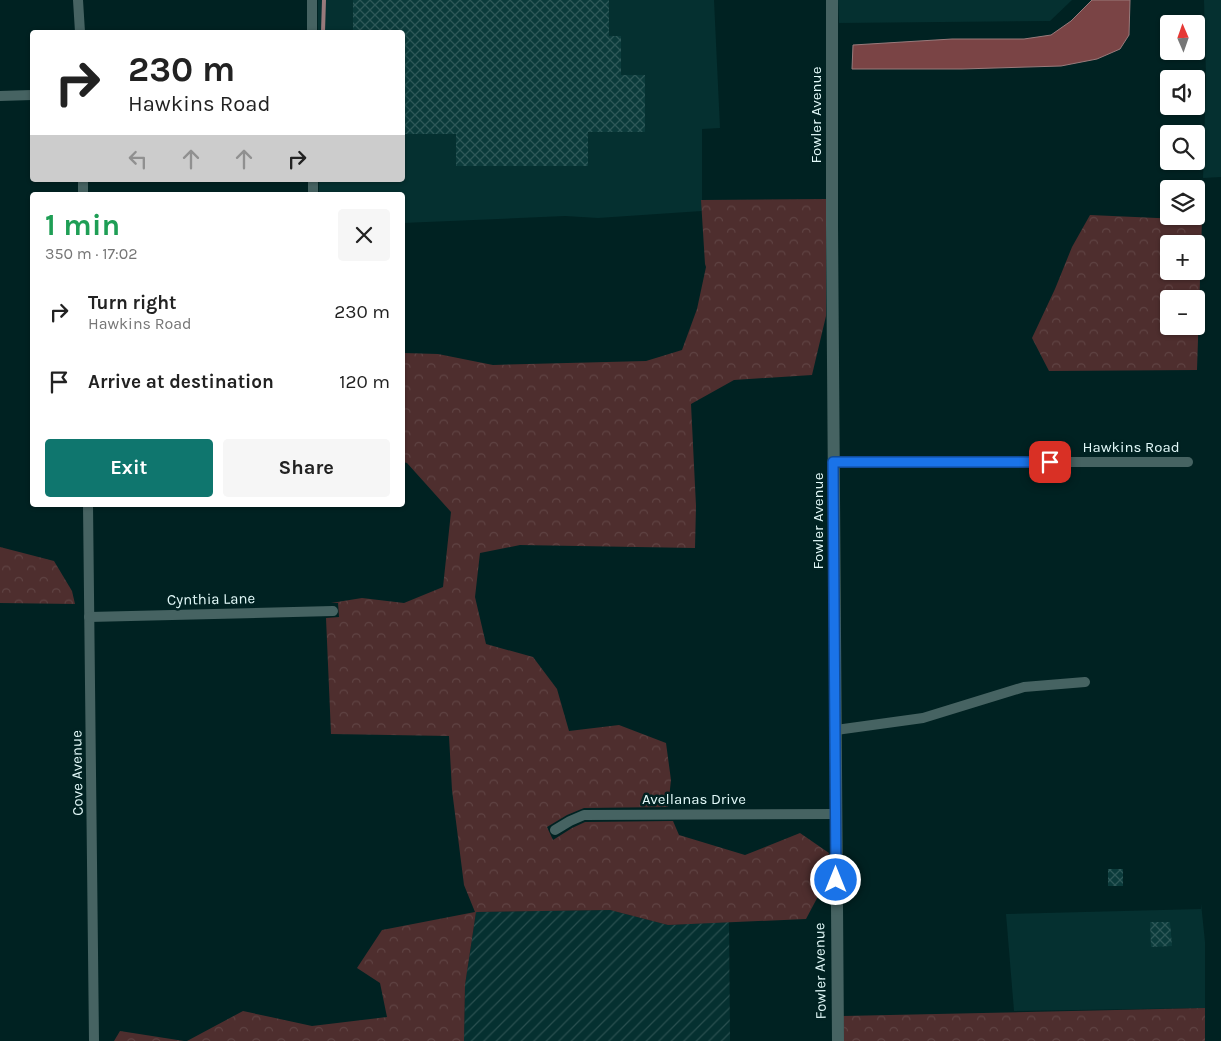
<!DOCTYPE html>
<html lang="en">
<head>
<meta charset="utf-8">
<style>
  body { margin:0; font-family:Karla,sans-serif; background:#f6f6f6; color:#222; height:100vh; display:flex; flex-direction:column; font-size:19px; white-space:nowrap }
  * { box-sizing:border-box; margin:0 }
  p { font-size:16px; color:#767676 }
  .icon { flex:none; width:28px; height:28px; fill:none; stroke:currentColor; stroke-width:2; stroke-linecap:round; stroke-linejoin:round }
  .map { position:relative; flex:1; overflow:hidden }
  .panel { position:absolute; left:30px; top:192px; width:375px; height:315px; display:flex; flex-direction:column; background:#fff; border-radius:5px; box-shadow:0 1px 4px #0004 }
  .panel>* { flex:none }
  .guide { position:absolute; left:30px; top:30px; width:375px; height:152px; border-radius:5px; box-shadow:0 1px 4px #0004; background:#fff; color:#222; overflow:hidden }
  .needle { width:32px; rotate:358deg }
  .controls { position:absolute; left:1160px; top:15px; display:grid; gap:10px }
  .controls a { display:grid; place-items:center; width:45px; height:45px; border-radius:5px; background:#fff; box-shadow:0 1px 4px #0004; font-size:25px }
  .pin { position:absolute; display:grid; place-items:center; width:42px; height:42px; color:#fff; margin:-21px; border-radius:10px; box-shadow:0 2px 8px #0006 }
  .me { position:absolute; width:55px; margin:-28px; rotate:0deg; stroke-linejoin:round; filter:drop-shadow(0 0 4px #0008) }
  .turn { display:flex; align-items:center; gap:18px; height:105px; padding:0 15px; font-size:22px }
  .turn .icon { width:65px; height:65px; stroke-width:2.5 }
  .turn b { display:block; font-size:35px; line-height:42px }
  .lanes { display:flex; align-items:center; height:48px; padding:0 15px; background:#0003; justify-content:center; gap:25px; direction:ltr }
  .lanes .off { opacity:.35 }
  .round { display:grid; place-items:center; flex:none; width:52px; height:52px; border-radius:5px; background:#f6f6f6 }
  .overview { display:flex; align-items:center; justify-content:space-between; height:85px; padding:0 15px }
  h1 { font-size:30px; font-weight:700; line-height:38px; color:#1e9e55 }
  .cta { display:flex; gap:10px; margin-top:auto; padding:10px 15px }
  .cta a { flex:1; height:58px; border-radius:5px; background:#0f766e; color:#fff; font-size:20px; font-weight:700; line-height:58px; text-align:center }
  .cta a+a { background:#f6f6f6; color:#222 }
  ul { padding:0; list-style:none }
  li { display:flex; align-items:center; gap:15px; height:70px; padding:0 15px }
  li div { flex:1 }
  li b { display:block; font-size:19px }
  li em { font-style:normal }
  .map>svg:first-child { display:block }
</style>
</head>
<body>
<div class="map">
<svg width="1221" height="1041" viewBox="0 0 1221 1041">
  <defs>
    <pattern id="industrial-furrows" width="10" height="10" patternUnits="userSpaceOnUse" patternTransform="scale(1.25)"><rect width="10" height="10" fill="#053030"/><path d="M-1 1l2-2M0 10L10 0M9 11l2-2" fill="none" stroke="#294f4f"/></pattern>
    <pattern id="forest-crowns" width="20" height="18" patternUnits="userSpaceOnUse" patternTransform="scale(1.25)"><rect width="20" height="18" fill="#4e2e2e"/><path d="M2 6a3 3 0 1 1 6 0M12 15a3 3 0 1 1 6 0" fill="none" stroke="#5f4343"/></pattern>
    <pattern id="building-cross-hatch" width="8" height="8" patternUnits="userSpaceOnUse" patternTransform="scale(1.25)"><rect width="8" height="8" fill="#0b3b3b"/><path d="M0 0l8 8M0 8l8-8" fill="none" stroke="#2e5858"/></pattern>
  </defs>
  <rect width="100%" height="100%" fill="#022"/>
  <g fill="#053030">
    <polygon points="318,0 714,0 720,128 702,129 702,211 598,218 565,216 403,223 402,195 319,195 319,180 402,180 402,32 318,32"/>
    <polygon points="838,0 1072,0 1050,21 839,23"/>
    <polygon points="1204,0 1221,0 1221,177 1203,178 1206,77"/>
    <polygon points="1201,903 1205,942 1205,1008 1014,1011 1006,914 1201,909"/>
  </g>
  <polygon fill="url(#industrial-furrows)" points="610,910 668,925 729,922 730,1041 464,1041 465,985 476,912"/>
  <g fill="url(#forest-crowns)" fill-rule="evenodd">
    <polygon points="826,199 826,316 812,375 734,380 691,404 696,506 695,548 520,545 480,553 475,597 486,644 533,657 557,689 569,731 619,725 666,743 671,780 668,807 584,808 567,815 547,827 553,840 572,828 585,822 673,821 679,835 745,855 800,833 829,853 823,887 806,919 668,925 610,910 476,912 465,985 464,1041 187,1041 243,1011 312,1026 387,1017 380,983 357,968 382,930 475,912 464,885 452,790 449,736 331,734 326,618 339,617 338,603 331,603 362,598 404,603 443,587 451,512 407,463 403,462 403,353 438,354 493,365 646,361 682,350 697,309 706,267 705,264 701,200"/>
    <path d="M1090,215L1202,220L1197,370L1049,371L1032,338L1055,289L1072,247ZM1169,244H1196V271H1169ZM1169,299H1196V326H1169Z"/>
    <polygon points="0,547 54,561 72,591 75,604 0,603"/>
    <polygon points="1205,1008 1205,1041 844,1041 843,1016"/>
    <polygon points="120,1031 184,1041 114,1041"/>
  </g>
  <polygon fill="#7a4445" stroke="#997a7b" points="1092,0 1130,0 1129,35 1120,49 1097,59 1061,66 962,69 852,69 853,45 952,39 1024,39 1051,35 1071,21"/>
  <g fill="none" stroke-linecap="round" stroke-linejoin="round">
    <polyline stroke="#997a7b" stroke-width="4" points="323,32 324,0"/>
  </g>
  <g fill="url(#building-cross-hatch)">
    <polygon points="353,0 609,0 609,36 621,36 621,75 645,75 645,132 588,132 588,166 456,166 456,134 402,134 402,32 353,32"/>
    <rect x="1108" y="869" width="15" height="17"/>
    <polygon points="1150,922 1170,922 1172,946 1151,947"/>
  </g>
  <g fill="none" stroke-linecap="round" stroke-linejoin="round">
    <g stroke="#466362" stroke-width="10">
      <polyline points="78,0 80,32"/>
      <polyline points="312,0 312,32"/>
      <polyline points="0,96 32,95"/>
      <polyline points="83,180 83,195"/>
      <polyline points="313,180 313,195"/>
      <polyline points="833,462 1188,462"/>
      <polyline points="88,505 94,1041"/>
      <polyline points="89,617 333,611"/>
      <polyline points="836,730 923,718 1024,687 1085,682"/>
      <polyline points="555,830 570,821 584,815 836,814"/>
    </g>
    <polyline stroke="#466362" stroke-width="12" points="832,0 832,225 838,1041"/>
  </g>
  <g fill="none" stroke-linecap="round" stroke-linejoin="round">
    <g stroke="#114b97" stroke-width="12">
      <polyline id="route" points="836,880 833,462 1050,462"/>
    </g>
    <use href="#route" stroke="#1a73e8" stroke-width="9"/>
  </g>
  <g text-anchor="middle" stroke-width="5" stroke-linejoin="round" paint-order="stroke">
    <g font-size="15" fill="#e2f9f9" stroke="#022">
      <text transform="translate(816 115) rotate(-90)" y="5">Fowler Avenue</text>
      <text x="1131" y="452">Hawkins Road</text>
      <text transform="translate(818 521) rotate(-90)" y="5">Fowler Avenue</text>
      <text transform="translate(211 599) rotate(-1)" y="5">Cynthia Lane</text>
      <text transform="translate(77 773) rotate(-91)" y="5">Cove Avenue</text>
      <text x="694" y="804">Avellanas Drive</text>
      <text transform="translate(820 971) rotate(-91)" y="5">Fowler Avenue</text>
    </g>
  </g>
</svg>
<div class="controls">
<a><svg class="needle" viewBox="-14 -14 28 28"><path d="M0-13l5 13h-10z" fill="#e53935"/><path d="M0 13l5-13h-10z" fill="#767676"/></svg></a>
<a><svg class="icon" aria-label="sound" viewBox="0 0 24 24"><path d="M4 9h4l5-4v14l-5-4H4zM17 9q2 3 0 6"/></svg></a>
<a><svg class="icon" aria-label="search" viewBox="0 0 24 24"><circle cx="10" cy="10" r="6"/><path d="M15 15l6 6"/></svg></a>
<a><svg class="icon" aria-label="layers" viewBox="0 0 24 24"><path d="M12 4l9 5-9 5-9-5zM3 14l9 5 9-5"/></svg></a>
<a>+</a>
<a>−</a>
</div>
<div class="pin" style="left:1050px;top:462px;background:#d93025"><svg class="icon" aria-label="arrive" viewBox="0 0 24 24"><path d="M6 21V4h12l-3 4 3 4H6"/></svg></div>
<svg class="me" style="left:836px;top:880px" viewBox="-20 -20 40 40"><circle r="17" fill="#1a73e8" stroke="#fff" stroke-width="3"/><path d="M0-11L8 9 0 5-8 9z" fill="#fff"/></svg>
<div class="guide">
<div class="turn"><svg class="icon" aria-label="right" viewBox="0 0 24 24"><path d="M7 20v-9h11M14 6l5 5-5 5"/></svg><div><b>230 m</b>Hawkins Road</div></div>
<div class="lanes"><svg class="icon off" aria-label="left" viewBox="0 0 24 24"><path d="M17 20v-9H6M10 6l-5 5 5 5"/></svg><svg class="icon off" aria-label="ahead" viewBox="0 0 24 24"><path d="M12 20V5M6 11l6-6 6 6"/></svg><svg class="icon off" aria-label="ahead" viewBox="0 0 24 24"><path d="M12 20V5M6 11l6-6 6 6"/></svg><svg class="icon" aria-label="right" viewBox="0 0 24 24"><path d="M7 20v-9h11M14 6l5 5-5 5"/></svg></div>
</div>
<section class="panel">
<div class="overview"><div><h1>1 min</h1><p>350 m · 17:02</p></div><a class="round"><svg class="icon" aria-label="close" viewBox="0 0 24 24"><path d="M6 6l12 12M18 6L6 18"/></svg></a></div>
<ul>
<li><svg class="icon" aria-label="right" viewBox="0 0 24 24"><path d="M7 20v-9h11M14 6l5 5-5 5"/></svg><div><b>Turn right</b><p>Hawkins Road</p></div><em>230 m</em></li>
<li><svg class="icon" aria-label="arrive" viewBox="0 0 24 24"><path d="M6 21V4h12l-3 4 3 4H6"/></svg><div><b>Arrive at destination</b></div><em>120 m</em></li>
</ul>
<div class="cta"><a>Exit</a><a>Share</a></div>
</section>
</div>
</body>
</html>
